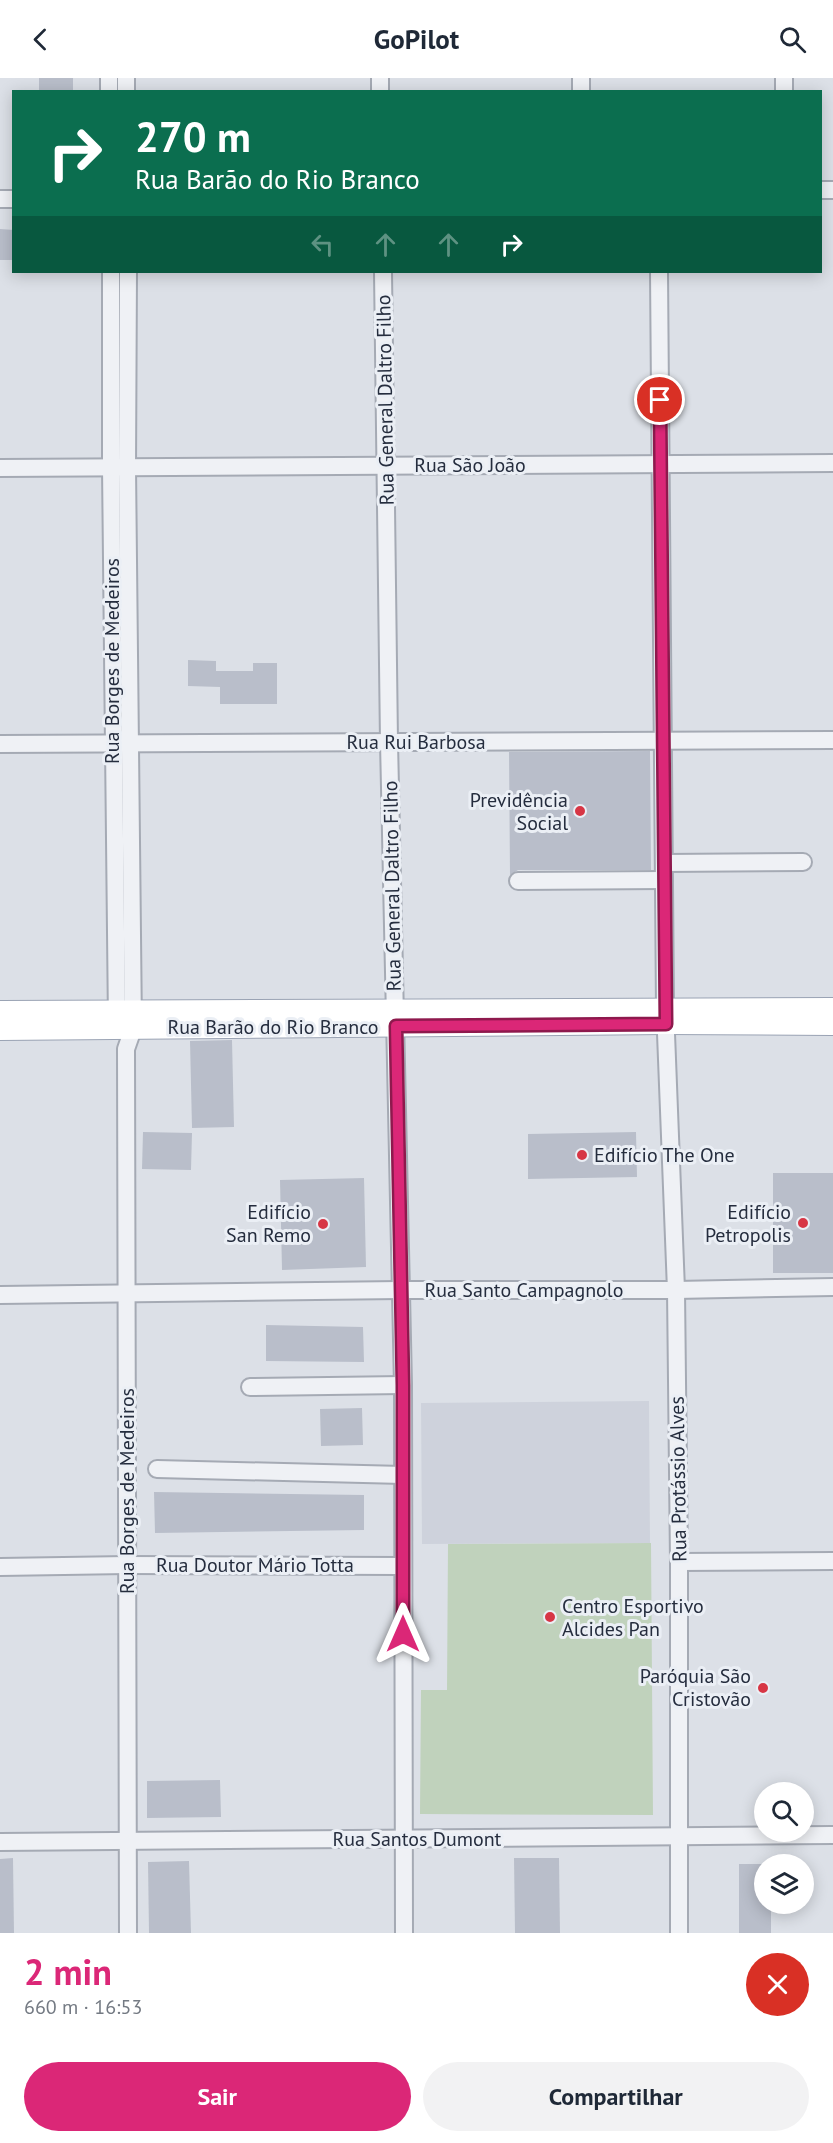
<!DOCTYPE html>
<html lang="pt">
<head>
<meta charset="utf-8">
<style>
  body { margin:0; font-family:"PT Sans",sans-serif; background:#f2f2f3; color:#1f2937; height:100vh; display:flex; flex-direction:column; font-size:22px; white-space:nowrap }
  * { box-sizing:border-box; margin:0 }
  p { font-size:20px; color:#747a83 }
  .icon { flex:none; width:33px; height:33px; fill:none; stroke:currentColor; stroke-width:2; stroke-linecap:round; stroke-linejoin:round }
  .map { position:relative; height:1855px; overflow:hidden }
  .panel { display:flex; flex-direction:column; background:#fff; flex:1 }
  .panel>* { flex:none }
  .banner { position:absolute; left:12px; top:12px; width:810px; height:183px; border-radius:0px; box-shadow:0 3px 15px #0003; background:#0b6e4f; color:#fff; overflow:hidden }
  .tools { position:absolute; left:754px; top:1704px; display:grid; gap:12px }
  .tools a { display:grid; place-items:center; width:60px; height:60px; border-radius:50%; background:#fff; box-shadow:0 3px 15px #0003; font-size:30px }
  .pin { position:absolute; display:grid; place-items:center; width:51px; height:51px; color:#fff; margin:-26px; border:3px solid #fff; border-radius:50%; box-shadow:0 2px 6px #0007 }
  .me { position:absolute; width:66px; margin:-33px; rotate:0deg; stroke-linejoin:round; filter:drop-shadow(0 0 4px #0008) }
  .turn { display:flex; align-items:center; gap:21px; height:126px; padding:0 24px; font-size:27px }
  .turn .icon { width:78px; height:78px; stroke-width:2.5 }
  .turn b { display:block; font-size:42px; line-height:51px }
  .lanes { display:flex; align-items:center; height:57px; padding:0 24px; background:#0003; justify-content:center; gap:30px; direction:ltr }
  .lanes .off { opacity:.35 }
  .round { display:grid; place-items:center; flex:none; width:63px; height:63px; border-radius:32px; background:#f2f2f3 }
  .summary { display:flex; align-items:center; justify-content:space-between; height:102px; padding:0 24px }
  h1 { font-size:36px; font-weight:700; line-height:45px; color:#db2777 }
  .cta { display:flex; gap:12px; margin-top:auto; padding:12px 24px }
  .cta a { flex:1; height:69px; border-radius:36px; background:#db2777; color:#fff; font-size:24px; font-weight:700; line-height:69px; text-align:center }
  .cta a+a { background:#f2f2f3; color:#1f2937 }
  header { display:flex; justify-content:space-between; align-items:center; height:78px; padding:0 24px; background:#fff; font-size:27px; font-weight:700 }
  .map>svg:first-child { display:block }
</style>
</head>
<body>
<header><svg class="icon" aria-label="back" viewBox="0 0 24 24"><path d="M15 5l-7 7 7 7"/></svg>GoPilot<svg class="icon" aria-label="search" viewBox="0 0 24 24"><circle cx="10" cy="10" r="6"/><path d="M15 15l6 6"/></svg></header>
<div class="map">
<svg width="833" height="1855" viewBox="0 0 833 1855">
  <rect width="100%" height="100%" fill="#dce0e7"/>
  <polygon fill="#ced2dc" points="649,1323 650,1465 422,1466 421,1325"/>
  <polygon fill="#c0d2bc" points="651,1465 653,1737 420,1736 421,1612 447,1612 448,1466"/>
  <g fill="#b9beca">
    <rect x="39" y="0" width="34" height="13"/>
    <polygon points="0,151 14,152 14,182 0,182"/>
    <polygon points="188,582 216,583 216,593 253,593 253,585 277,585 277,626 220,626 220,609 188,608"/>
    <polygon points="650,673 651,792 518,792 510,797 509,674"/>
    <polygon points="232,962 234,1049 192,1050 190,963"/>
    <polygon points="143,1054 192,1055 191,1092 142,1091"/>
    <polygon points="636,1054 637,1099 528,1101 528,1056"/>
    <rect x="773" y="1095" width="60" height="100"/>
    <polygon points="364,1100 366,1189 282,1192 280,1102"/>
    <polygon points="266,1247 363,1249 364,1284 266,1283"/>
    <polygon points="362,1330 363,1367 321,1368 320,1331"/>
    <polygon points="154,1414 364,1417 364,1452 155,1455"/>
    <polygon points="220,1702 221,1739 147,1740 147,1703"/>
    <polygon points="13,1780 14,1855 0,1855 0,1781"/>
    <polygon points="514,1780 559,1780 560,1855 515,1855"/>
    <polygon points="189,1783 191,1855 149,1855 148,1784"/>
    <polygon points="739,1786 765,1786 765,1826 771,1826 771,1855 739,1855"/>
  </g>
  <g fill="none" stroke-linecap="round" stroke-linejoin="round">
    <g stroke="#a5aab4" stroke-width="20">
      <g id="minor">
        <polyline points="109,0 109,14"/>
        <polyline points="126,0 126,14"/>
        <polyline points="380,0 380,14"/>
        <polyline points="581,0 581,14"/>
        <polyline points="784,0 784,14"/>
        <polyline points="820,112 833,112"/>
        <polyline points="0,121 14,121"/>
        <polyline points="111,194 111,389 117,946"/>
        <polyline points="128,194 127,389 133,951 126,971 128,1855"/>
        <polyline points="383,194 389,664 403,1307 404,1855"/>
        <polyline points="659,194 665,930 676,1212 679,1484 679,1855"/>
        <polyline points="0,390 833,385"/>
        <polyline points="0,666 833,662"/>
        <polyline points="664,785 803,784"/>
        <polyline points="518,803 664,802"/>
        <polyline points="0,1217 400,1212 676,1212 833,1209"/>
        <polyline points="250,1309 403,1307"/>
        <polyline points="157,1391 403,1397"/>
        <polyline points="679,1484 833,1483"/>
        <polyline points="0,1489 127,1487 402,1488"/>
        <polyline points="0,1764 833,1757"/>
      </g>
    </g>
    <g stroke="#9aa3b4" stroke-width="22">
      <g id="major">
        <polyline points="0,933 833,930"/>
        <polyline points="0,952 666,946 833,947"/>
      </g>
    </g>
    <use href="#minor" stroke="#eff1f5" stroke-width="16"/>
    <use href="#major" stroke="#fff" stroke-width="20"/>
  </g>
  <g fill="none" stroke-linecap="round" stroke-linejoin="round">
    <g stroke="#8e194d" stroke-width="15">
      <polyline id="route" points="403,1556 403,1307 396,948 666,946 660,322"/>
    </g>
    <use href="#route" stroke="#db2777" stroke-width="10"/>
  </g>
  <g fill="#d73645" stroke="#ebeff5" stroke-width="2">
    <circle cx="580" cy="733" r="6"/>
    <circle cx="582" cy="1077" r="6"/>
    <circle cx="803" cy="1145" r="6"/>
    <circle cx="323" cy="1146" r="6"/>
    <circle cx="550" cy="1539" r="6"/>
    <circle cx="763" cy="1610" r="6"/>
  </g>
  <g text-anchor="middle" stroke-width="6" stroke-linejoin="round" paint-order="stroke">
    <g font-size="20" fill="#252d3e" stroke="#ebeff5">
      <text transform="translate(385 322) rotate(-91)" y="7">Rua General Daltro Filho</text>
      <text x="470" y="394">Rua São João</text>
      <text transform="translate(112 583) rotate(-90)" y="7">Rua Borges de Medeiros</text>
      <text x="416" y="671">Rua Rui Barbosa</text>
      <text transform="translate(392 808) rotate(-91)" y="7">Rua General Daltro Filho</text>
      <text x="273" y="956">Rua Barão do Rio Branco</text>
      <text x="524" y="1219">Rua Santo Campagnolo</text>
      <text transform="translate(678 1401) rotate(-91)" y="7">Rua Protássio Alves</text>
      <text transform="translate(127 1413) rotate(-90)" y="7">Rua Borges de Medeiros</text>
      <text x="255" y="1494">Rua Doutor Mário Totta</text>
      <text x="417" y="1768">Rua Santos Dumont</text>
    </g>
    <g font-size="20" fill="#252d3e" stroke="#ebeff5" text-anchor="end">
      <text x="568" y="729">Previdência<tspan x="568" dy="23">Social</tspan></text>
      <text x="594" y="1084" text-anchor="start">Edifício The One</text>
      <text x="311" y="1141">Edifício<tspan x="311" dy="23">San Remo</tspan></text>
      <text x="791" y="1141">Edifício<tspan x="791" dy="23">Petropolis</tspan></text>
      <text x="562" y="1535" text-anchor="start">Centro Esportivo<tspan x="562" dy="23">Alcides Pan</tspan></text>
      <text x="751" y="1605">Paróquia São<tspan x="751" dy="23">Cristovão</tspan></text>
    </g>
  </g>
</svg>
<div class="tools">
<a><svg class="icon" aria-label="search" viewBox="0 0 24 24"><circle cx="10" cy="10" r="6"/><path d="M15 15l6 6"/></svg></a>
<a><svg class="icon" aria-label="layers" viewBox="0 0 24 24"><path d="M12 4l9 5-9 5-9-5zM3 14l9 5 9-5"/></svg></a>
</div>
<div class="pin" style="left:660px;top:322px;background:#d93025"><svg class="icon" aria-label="arrive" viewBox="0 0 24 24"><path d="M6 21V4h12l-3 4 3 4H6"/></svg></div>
<svg class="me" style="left:403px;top:1556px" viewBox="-20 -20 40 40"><path d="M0-17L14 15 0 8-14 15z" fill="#db2777" stroke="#fff" stroke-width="4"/></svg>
<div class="banner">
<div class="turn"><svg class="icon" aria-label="right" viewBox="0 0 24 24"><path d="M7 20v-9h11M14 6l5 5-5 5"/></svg><div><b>270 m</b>Rua Barão do Rio Branco</div></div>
<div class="lanes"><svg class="icon off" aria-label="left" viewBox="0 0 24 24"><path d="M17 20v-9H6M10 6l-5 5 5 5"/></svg><svg class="icon off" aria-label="ahead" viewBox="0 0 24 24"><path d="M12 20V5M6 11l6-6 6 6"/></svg><svg class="icon off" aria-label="ahead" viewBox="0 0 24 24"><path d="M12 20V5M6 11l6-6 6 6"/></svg><svg class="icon" aria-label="right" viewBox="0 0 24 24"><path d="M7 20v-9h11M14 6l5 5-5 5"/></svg></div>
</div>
</div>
<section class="panel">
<div class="summary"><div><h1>2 min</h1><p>660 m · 16:53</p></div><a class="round" style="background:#d93025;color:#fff"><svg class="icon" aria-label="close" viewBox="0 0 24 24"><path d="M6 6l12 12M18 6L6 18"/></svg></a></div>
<div class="cta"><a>Sair</a><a>Compartilhar</a></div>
</section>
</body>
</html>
